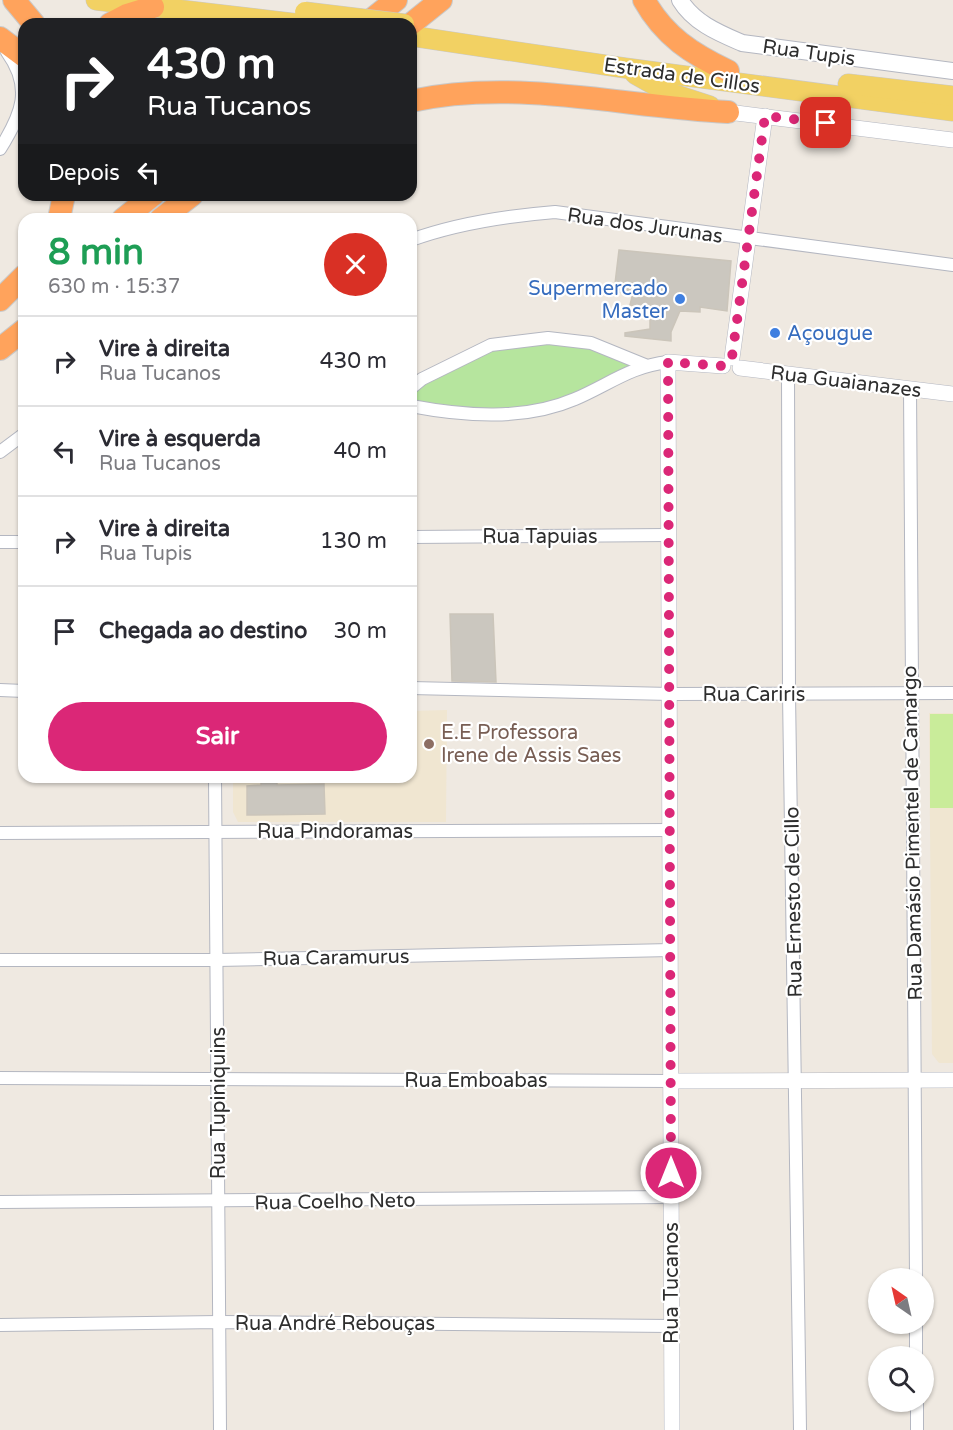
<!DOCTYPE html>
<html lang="pt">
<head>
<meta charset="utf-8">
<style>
  body { margin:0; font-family:"Varela Round",sans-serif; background:#f2f2f3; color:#2b2b33; height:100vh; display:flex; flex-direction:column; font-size:22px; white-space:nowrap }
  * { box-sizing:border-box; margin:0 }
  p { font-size:20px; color:#7c7c81 }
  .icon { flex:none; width:33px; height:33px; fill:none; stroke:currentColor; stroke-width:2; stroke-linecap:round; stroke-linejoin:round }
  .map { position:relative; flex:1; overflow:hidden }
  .drawer { position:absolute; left:18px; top:213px; width:399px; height:570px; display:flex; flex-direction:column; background:#fff; border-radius:18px; box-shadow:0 2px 4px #0004 }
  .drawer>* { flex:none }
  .guide { position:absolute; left:18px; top:18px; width:399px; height:183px; border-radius:18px; box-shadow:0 2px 4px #0004; background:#202124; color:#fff; overflow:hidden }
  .needle { width:39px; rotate:326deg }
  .tools { position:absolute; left:868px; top:1268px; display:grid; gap:12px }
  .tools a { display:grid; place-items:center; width:66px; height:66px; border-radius:50%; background:#fff; box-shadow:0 2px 4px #0004; font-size:30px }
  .pin { position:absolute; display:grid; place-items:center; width:51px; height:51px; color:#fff; margin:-26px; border-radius:12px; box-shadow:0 3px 9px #0006 }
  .me { position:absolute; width:66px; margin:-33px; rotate:0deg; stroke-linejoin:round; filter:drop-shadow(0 0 4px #0008) }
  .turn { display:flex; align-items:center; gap:21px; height:126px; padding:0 30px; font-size:27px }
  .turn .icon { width:78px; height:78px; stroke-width:2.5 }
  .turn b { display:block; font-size:42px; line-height:51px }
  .then { display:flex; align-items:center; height:57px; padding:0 30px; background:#0003; gap:12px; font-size:22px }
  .round { display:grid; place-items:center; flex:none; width:63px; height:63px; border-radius:32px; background:#f2f2f3 }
  .head { display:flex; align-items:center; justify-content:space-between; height:102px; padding:0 30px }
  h1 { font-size:36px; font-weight:700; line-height:45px; color:#1e9e55 }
  .primary-button { display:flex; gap:12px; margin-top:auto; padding:12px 30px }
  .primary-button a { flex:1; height:69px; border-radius:36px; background:#db2777; color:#fff; font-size:24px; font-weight:700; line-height:69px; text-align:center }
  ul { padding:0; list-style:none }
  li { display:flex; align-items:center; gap:18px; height:90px; padding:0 30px; border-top:2px solid #e1e1e2 }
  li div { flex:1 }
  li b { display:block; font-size:22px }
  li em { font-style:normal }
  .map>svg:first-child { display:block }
</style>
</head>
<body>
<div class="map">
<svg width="953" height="1430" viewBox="0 0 953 1430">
  <rect width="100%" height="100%" fill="#efe9e1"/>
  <g fill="#f0e6d1">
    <polygon points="447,710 446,822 238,822 233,812 233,777 411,777 411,711"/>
    <polygon points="929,713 953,713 953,1063 939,1063 932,1054"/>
  </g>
  <polygon fill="#b6e59e" points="591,343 645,365 527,414 411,406 411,388 491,345"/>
  <rect fill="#c9ec9a" x="930" y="714" width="23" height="94"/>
  <g fill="#cbc7bf" stroke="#cbc5ba" stroke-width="1.5">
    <polygon points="619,250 731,261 727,311 700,307 700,312 680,311 671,332 671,341 625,336 625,333 650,329 650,309 630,305 633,293 614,292"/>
    <polygon points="450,614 493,614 496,682 452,681"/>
    <polygon points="261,777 277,777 277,785 324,784 325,814 247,815 247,786 261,785"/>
  </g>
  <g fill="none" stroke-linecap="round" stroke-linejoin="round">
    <g stroke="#b4b7c1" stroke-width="14">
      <g id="minor">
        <path d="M0,149C22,114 33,88 7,52"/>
        <path d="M411,240C458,223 506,216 555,212L953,265"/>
        <polyline points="788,374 789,694 800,1430"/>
        <polyline points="411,388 422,379 491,345 548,338 591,343 645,365"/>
        <polyline points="910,388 916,1278"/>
        <path d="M411,406C464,416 524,421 575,399C608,385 631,366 668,362"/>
        <polyline points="0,452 24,434"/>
        <polyline points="411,537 668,535"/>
        <polyline points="0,542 24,542"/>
        <polyline points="411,688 670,694 953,693"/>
        <polyline points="0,690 24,691"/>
        <polyline points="215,777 220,1430"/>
        <polyline points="0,833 670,830"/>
        <polyline points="0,960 217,960 671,950"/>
        <polyline points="0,1078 671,1081"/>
        <polyline points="0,1202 671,1197"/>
        <polyline points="916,1323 916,1356"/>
        <polyline points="0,1325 219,1322 671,1326"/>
        <polyline points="917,1401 917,1430"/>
      </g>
    </g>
    <g stroke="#b4b7c1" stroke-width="16">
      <g id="tertiary">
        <polyline points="728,112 953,140"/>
        <polyline points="732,358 765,116"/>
        <polyline points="740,368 953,394"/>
        <polyline points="671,1081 953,1080"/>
        <polyline points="672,1430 668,362 723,366"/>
      </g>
    </g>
    <g stroke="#b4b7c1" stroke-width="18">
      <path id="secondary" d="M680,0C694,23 719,33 742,43L953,71"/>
    </g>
    <g stroke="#c9c9c9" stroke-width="21">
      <g id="primary">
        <polyline points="96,0 299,24"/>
        <polyline points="411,36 625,68 953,111"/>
        <polyline points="635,74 667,92 710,106"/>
        <polyline points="848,84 953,96"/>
      </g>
    </g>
    <g stroke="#c9c9c9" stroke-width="24">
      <g id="motorway">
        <polyline points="14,0 34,24"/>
        <path d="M644,0C664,36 692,54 728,71"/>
        <polyline points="110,24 127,15 153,7"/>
        <polyline points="366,24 396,0"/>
        <polyline points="411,24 441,0"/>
        <polyline points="0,38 24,56"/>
        <path d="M411,101C516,78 623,107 728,112"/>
        <polyline points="59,219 64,195"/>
        <polyline points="123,219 153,195"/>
        <polyline points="161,219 192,195"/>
        <polyline points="0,300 24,276"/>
        <polyline points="0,349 24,330"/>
      </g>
    </g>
    <use href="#minor" stroke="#fff" stroke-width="12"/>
    <use href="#tertiary" stroke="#fff" stroke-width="15"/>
    <use href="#secondary" stroke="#fff" stroke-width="16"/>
    <use href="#primary" stroke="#f2d163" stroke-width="20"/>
    <use href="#motorway" stroke="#ffa35c" stroke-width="22"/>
    <g stroke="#c9c9c9" stroke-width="21" stroke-linecap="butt">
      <polyline id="primary-bridge" points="305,12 404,24"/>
    </g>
    <use href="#primary-bridge" stroke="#f2d163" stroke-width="20"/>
  </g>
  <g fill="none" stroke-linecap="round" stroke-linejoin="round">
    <polyline stroke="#db2777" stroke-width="10" stroke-dasharray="0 18" points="671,1173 668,362 723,366 726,360 732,357 765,116 826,123"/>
  </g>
  <g fill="#3f7fe0" stroke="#fff" stroke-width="2">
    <circle cx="680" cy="299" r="6"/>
    <circle cx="775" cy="333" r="6"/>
  </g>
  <circle fill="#8d6e63" stroke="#fff" stroke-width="2" cx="429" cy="744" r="6"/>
  <g text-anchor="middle" stroke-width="4.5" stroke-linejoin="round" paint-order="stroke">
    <g font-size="20" fill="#2e2e2e" stroke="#fff">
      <text transform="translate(809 52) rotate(8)" y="7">Rua Tupis</text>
      <text transform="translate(682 75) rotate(8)" y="7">Estrada de Cillos</text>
      <text transform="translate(645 225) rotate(8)" y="7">Rua dos Jurunas</text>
      <text transform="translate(846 381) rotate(7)" y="7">Rua Guaianazes</text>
      <text x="540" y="543">Rua Tapuias</text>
      <text x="754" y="701">Rua Cariris</text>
      <text x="335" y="838">Rua Pindoramas</text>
      <text transform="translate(912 833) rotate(-91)" y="7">Rua Damásio Pimentel de Camargo</text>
      <text transform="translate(793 902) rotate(-91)" y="7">Rua Ernesto de Cillo</text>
      <text transform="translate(336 957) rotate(-1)" y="7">Rua Caramurus</text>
      <text x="476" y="1087">Rua Emboabas</text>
      <text transform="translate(218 1103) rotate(-90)" y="7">Rua Tupiniquins</text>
      <text transform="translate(335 1201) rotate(-1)" y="7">Rua Coelho Neto</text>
      <text transform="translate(671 1283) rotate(-90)" y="7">Rua Tucanos</text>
      <text x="335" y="1330">Rua André Rebouças</text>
    </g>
    <g font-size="20" fill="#366cbe" stroke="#fff" text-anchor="end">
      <text x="668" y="295">Supermercado<tspan x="668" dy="23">Master</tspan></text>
      <text x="787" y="340" text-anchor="start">Açougue</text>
    </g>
    <g font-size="20" fill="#785e54" stroke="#fff" text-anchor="start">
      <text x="441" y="739">E.E Professora<tspan x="441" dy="23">Irene de Assis Saes</tspan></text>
    </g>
  </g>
</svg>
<div class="tools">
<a><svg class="needle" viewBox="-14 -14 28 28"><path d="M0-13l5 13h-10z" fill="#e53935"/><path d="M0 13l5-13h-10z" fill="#7c7c81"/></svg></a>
<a><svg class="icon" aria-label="search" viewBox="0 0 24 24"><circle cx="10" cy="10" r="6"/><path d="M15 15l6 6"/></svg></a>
</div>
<div class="pin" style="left:826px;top:123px;background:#d93025"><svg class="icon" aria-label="arrive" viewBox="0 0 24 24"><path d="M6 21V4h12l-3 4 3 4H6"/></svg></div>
<svg class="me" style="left:671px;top:1173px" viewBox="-20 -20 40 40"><circle r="17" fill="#db2777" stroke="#fff" stroke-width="3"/><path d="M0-11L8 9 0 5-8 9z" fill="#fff"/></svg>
<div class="guide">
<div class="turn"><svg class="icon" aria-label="right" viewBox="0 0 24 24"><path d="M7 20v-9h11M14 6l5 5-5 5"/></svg><div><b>430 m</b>Rua Tucanos</div></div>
<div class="then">Depois<svg class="icon" aria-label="left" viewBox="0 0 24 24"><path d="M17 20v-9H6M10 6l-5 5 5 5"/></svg></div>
</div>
<section class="drawer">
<div class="head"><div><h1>8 min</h1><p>630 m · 15:37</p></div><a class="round" style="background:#d93025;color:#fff"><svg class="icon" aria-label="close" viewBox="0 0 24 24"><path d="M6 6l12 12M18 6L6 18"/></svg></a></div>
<ul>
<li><svg class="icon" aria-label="right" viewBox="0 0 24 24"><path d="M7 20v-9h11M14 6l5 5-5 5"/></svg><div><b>Vire à direita</b><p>Rua Tucanos</p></div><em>430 m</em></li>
<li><svg class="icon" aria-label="left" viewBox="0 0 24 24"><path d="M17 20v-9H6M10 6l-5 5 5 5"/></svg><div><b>Vire à esquerda</b><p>Rua Tucanos</p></div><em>40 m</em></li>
<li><svg class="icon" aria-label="right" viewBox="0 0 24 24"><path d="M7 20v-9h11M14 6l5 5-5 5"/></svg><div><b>Vire à direita</b><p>Rua Tupis</p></div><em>130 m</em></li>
<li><svg class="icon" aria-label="arrive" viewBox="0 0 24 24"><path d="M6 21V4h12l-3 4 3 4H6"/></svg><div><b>Chegada ao destino</b></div><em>30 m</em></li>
</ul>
<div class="primary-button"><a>Sair</a></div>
</section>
</div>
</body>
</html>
